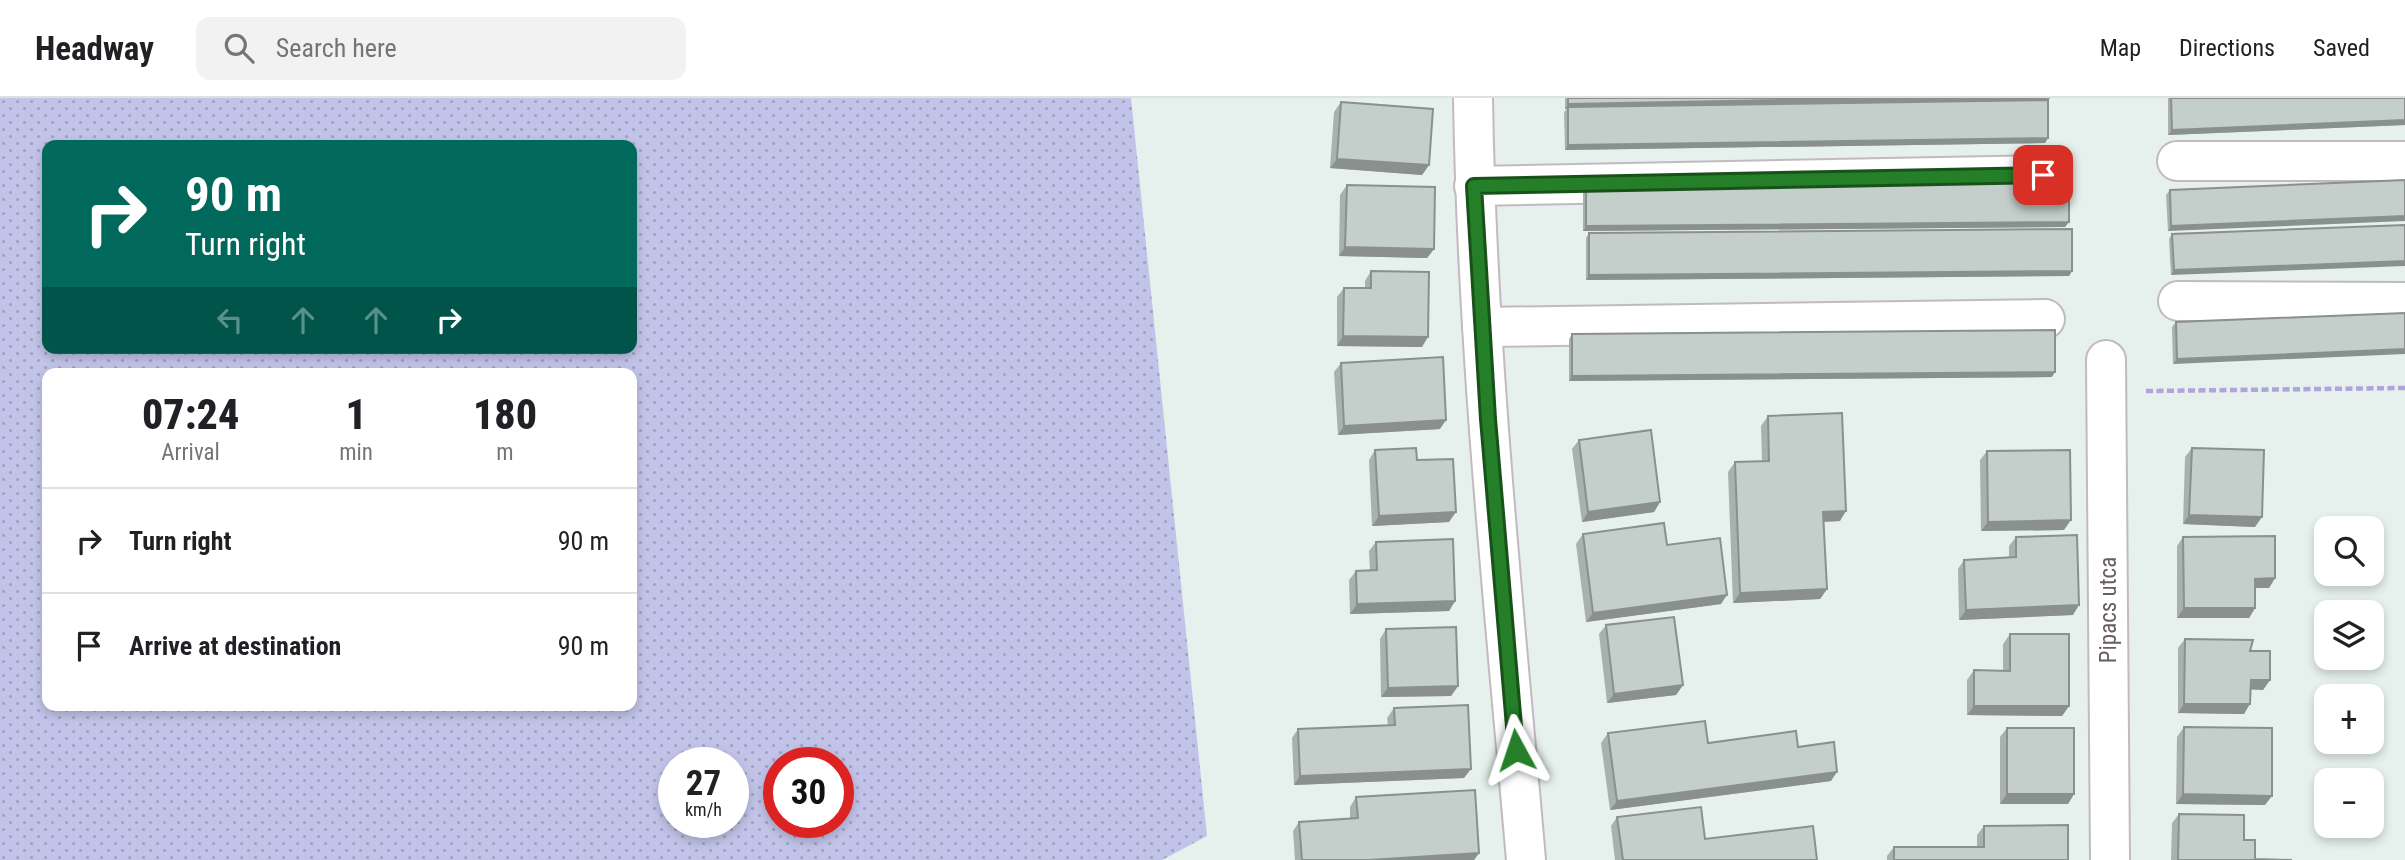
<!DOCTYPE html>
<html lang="en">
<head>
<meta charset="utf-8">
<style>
  body { margin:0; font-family:"Roboto Condensed",sans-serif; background:#f2f2f2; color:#202124; height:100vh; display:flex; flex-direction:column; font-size:26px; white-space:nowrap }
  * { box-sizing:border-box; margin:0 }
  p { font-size:23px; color:#757577 }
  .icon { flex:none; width:38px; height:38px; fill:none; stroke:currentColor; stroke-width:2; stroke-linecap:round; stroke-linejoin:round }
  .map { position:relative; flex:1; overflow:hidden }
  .side { position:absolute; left:42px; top:270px; width:595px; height:343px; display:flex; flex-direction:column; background:#fff; border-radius:14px; box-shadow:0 4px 10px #0003 }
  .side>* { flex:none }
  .guide { position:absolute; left:42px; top:42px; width:595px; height:214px; border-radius:14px; box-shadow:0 4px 10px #0003; background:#00695c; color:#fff; overflow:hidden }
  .tools { position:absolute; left:2314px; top:418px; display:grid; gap:14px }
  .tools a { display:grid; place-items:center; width:70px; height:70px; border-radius:14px; background:#fff; box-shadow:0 4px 10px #0003; font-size:35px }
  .speed { position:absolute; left:658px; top:649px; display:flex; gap:14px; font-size:35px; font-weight:700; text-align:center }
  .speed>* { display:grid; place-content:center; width:91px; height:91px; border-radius:50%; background:#fff; box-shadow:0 4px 10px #0003; line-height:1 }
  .speed small { font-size:18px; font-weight:400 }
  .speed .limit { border:10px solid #d22; background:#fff; color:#111 }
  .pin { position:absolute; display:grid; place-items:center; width:60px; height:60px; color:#fff; margin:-30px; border-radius:14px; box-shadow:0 4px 10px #0006 }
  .me { position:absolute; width:77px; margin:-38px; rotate:355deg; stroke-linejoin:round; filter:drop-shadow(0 0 5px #0008) }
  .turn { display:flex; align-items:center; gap:24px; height:147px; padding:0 28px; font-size:32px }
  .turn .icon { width:91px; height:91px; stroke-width:2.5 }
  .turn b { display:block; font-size:49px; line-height:60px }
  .lanes { display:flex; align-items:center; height:66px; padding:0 28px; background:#0003; justify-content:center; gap:35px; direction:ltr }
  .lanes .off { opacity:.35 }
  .eta { display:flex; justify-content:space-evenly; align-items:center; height:119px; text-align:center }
  .eta b { font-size:42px; font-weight:800; line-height:49px }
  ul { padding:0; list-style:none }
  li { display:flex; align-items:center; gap:21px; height:105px; padding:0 28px; border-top:2px solid #e0e0e0 }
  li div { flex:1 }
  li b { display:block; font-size:26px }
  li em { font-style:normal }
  header { display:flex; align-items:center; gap:42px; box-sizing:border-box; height:98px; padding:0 35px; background:#fff; border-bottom:2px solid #e0e0e0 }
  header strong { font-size:33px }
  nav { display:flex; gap:38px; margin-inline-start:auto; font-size:24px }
  .search { width:490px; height:63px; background:#f2f2f2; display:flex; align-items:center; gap:18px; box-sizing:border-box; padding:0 24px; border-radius:14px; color:#757577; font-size:26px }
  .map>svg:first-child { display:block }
</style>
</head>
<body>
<header>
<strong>Headway</strong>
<div class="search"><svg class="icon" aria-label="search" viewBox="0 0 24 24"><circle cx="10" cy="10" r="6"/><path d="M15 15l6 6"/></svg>Search here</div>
<nav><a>Map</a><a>Directions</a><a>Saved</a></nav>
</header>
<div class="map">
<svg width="2405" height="762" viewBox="0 0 2405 762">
  <defs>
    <pattern id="grass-dots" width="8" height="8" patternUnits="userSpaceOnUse" patternTransform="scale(1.75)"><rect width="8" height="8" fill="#c1c4e8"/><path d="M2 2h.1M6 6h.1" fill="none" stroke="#a1a2bf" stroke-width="1.8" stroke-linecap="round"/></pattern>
  </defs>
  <rect width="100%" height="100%" fill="#e6f0ed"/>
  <path fill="url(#grass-dots)" fill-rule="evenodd" d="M0,0H1131L1207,738L1162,762H0ZM47,47H632V250H47ZM47,275H632V607H47ZM674,665H733V724H674ZM838,665V724H779V665Z"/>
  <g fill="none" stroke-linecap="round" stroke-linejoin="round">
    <g stroke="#c2babe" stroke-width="42">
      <g id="minor">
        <path d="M1473,0C1477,255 1504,508 1526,762"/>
        <polyline points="2177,63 2405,63"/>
        <polyline points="1474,88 2043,77"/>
        <polyline points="2178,203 2405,204"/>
        <polyline points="1482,229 2045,221"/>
        <polyline points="2106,262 2110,762"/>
      </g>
    </g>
    <polyline stroke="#afa4db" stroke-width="4.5" stroke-dasharray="7 3.5" stroke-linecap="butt" points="2146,293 2405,290"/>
    <use href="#minor" stroke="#fff" stroke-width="38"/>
  </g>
  <g fill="#a9b1ae">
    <polygon points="1565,0 2050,0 2048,2 2048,40 2045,45 1565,52 1564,14 1567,11 1565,11"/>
    <polygon points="2168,0 2405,0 2405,27 2168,37"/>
    <polygon points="1341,4 1429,67 1422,77 1330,70 1334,14"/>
    <polygon points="2405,82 2168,133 2166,97 2170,92"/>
    <polygon points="1586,85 2069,124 2065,129 1583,133 1583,91"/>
    <polygon points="1347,87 1434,151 1427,160 1339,158 1340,97"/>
    <polygon points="2405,127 2171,177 2169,141 2172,136"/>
    <polygon points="1589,135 2072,173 2069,178 1586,182 1586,140"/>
    <polygon points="1371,173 1422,249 1337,248 1337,199 1344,190 1365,190 1365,183"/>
    <polygon points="2405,215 2173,266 2172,229 2176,224"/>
    <polygon points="1572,236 2052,279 1569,283 1569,241"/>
    <polygon points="1341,265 1440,331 1338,337 1334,274"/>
    <polygon points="1768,318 1840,423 1824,424 1827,491 1820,501 1733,505 1728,374 1735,364 1762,363 1761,328"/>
    <polygon points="1579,342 1660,404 1654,414 1582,424 1572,351"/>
    <polygon points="2192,350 2255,429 2183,426 2185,359"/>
    <polygon points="1375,352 1417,362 1449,424 1372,428 1369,362"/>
    <polygon points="1987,353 2064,432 1981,433 1980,362"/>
    <polygon points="1583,436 1721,506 1586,524 1576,446"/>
    <polygon points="2016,439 2073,517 1959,522 1958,471 1964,462 2009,460 2009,448"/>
    <polygon points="2183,439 2275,480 2269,490 2255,490 2255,510 2249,520 2177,520 2177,448"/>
    <polygon points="1376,444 1455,503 1449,513 1350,516 1349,482 1356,473 1370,472 1369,453"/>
    <polygon points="1606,527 1683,587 1676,597 1607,605 1599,536"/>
    <polygon points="1386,531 1458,588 1451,598 1381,599 1380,541"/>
    <polygon points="2010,536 2069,608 2062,618 1967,617 1967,582 1974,572 2003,573 2003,546"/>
    <polygon points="2185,541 2270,582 2263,592 2250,591 2244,616 2178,615 2178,550"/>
    <polygon points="1394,610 1464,680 1294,687 1292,640 1298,631 1388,627 1387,620"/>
    <polygon points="2184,629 2265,707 2176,706 2177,639"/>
    <polygon points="2007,630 2074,696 2068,706 2000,706 2000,639"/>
    <polygon points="1608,635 1708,645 1798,649 1831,683 1610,712 1601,645"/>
    <polygon points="1356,699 1479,755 1474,762 1295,762 1293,733 1299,724 1350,720 1350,709"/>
    <polygon points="2179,716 2244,742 2255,761 2292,762 2171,762 2172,725"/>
    <polygon points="1617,719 1705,741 1817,762 1615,762 1611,728"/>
    <polygon points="1984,728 2068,762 1887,762 1887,758 1894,749 1977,749 1977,737"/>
  </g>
  <g fill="#89908d">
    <polygon points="1887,0 2050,0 2048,2 1565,11 1568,6"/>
    <polygon points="2405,22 2405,27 2168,37 2172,32"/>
    <polygon points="2048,40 2045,45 1565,52 1568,47"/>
    <polygon points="1337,61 1429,67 1422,77 1330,70"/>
    <polygon points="2405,118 2405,123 2168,133 2171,128"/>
    <polygon points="2069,124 2065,129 1583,133 1586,128"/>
    <polygon points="1345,149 1434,151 1427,160 1339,158"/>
    <polygon points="2405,163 2405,168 2171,177 2174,172"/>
    <polygon points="2072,173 2069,178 1586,182 1589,177"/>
    <polygon points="1343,238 1428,239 1422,249 1337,248"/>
    <polygon points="2405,251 2405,256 2173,266 2177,261"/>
    <polygon points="2055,274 2052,279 1569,283 1572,278"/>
    <polygon points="1446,322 1440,331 1338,337 1344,328"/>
    <polygon points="1660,404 1654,414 1582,424 1588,414"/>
    <polygon points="1846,413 1840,423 1817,424 1823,414"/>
    <polygon points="1456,414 1449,424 1372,428 1379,418"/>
    <polygon points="2189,417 2262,419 2255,429 2183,426"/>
    <polygon points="2071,422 2064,432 1981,433 1988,424"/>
    <polygon points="2275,480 2269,490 2249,490 2255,481"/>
    <polygon points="1827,491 1820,501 1733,505 1740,495"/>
    <polygon points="1727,497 1721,506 1586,524 1593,515"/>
    <polygon points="1455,503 1449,513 1350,516 1357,506"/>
    <polygon points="2079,507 2073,517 1959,522 1966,512"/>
    <polygon points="2184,510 2255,510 2249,520 2177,520"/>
    <polygon points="2251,582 2270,582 2263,592 2244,591"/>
    <polygon points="1683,587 1676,597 1607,605 1614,596"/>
    <polygon points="1458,588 1451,598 1381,599 1388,590"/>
    <polygon points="2184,606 2250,606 2244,616 2178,615"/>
    <polygon points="1974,608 2069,608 2062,618 1967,617"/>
    <polygon points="1471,671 1464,680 1294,687 1300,678"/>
    <polygon points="1837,674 1831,683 1610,712 1617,703"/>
    <polygon points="2007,696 2074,696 2068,706 2000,706"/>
    <polygon points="2183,696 2272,698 2265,707 2176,706"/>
    <polygon points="1479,755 1474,762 1369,762"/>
  </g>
  <g fill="#c4ceca" stroke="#89908d" stroke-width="2">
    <polygon points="1568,0 1887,0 1568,6"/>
    <polygon points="2171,0 2405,0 2405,22 2172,32"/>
    <polygon points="2048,2 2048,40 1568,47 1568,9"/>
    <polygon points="1341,4 1433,11 1429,67 1337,61"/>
    <polygon points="2069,81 2069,124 1586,128 1586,85"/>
    <polygon points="2405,82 2405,118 2171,128 2170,92"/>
    <polygon points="1347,87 1435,89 1434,151 1345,149"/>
    <polygon points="2405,127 2405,163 2174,172 2172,136"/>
    <polygon points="2072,131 2072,173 1589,177 1589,135"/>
    <polygon points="1371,173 1429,174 1428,239 1343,238 1344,190 1371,190"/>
    <polygon points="2405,215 2405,251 2177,261 2176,224"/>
    <polygon points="2055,232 2055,274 1572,278 1572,236"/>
    <polygon points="1443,259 1446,322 1344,328 1341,265"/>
    <polygon points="1842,315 1846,413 1823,414 1827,491 1740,495 1735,364 1769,363 1768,318"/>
    <polygon points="1651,332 1660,404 1588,414 1579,342"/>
    <polygon points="1416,350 1417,362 1453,361 1456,414 1379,418 1375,352"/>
    <polygon points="2192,350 2264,352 2262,419 2189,417"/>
    <polygon points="2070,352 2071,422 1988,424 1987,353"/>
    <polygon points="1664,425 1667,447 1720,440 1727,497 1593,515 1583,436"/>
    <polygon points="2077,437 2079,507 1966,512 1964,462 2016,459 2016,439"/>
    <polygon points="2275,438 2275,480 2255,481 2255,510 2184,510 2183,439"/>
    <polygon points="1453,441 1455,503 1357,506 1356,473 1377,472 1376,444"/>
    <polygon points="1674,519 1683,587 1614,596 1606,527"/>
    <polygon points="1456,529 1458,588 1388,590 1386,531"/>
    <polygon points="2010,536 2069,536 2069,608 1974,608 1974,572 2010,573"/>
    <polygon points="2185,541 2253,542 2250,553 2270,553 2270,582 2251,582 2250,606 2184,606"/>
    <polygon points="1468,607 1471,671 1300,678 1298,631 1395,627 1394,610"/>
    <polygon points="1705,623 1708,645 1796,633 1798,649 1834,644 1837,674 1617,703 1608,635"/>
    <polygon points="2184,629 2272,630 2272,698 2183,696"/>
    <rect x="2007" y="630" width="67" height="66"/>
    <polygon points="1475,692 1479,755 1369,762 1302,762 1299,724 1358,720 1356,699"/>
    <polygon points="1701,709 1705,741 1813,728 1817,762 1623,762 1617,719"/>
    <polygon points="2179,716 2244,717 2244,742 2255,742 2255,761 2292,762 2178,762"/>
    <polygon points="2068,727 2068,762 1894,762 1894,749 1984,749 1984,728"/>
  </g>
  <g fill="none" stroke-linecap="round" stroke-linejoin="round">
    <g stroke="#18521a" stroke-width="18">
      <polyline id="route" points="1516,652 1488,321 1474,88 2043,77"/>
    </g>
    <use href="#route" stroke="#257e28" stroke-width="12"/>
  </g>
  <g text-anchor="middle" stroke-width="5" stroke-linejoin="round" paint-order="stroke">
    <g font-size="23" fill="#675d62" stroke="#fff">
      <text transform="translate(2108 512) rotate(-90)" y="8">Pipacs utca</text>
    </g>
  </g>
</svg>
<div class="tools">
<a><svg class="icon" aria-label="search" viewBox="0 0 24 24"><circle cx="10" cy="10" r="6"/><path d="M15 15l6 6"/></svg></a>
<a><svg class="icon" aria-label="layers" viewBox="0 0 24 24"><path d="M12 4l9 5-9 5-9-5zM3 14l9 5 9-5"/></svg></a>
<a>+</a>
<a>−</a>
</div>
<div class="speed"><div>27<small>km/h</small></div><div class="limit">30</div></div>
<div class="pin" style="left:2043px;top:77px;background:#d93025"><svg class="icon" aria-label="arrive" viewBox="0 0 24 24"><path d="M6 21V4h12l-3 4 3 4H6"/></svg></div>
<svg class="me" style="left:1516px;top:652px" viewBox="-20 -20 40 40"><path d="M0-17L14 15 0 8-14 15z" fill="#257e28" stroke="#fff" stroke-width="4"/></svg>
<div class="guide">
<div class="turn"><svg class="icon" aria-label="right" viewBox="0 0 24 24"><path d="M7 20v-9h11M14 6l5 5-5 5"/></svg><div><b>90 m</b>Turn right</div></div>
<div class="lanes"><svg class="icon off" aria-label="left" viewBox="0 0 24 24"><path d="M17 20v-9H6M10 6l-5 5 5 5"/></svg><svg class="icon off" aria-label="ahead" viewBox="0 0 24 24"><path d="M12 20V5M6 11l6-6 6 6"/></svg><svg class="icon off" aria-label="ahead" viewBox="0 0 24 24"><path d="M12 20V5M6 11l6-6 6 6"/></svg><svg class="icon" aria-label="right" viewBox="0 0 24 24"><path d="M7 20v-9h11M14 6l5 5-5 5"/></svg></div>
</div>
<section class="side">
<div class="eta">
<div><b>07:24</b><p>Arrival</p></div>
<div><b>1</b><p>min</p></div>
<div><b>180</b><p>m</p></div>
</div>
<ul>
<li><svg class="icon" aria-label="right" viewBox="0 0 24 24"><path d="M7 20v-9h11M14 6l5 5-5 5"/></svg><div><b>Turn right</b></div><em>90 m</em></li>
<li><svg class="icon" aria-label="arrive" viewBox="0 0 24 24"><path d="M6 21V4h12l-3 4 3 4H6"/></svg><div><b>Arrive at destination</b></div><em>90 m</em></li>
</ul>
</section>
</div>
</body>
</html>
